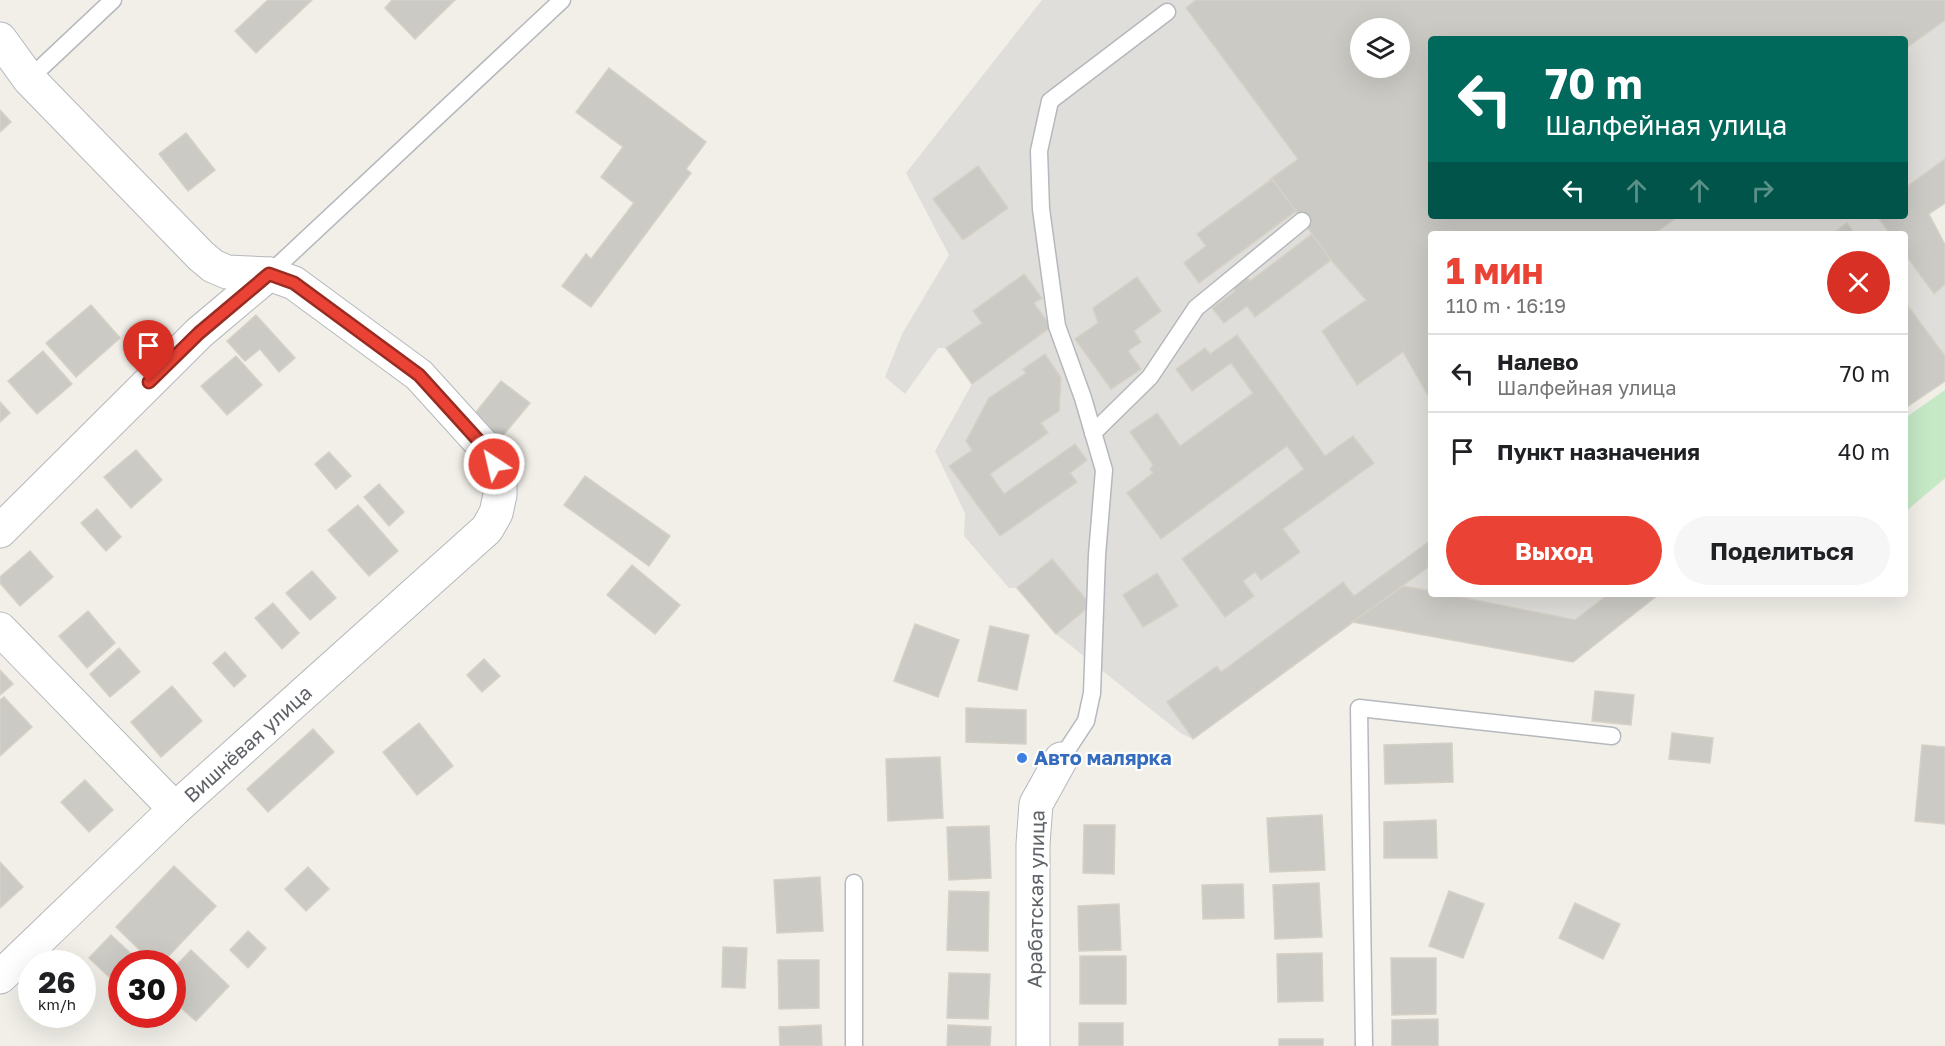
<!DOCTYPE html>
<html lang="ru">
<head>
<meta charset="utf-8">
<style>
  body { margin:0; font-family:"Golos Text",sans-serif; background:#f6f6f6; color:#202124; height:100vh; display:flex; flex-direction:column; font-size:22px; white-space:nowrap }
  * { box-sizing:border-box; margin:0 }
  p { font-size:20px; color:#757577 }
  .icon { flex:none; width:33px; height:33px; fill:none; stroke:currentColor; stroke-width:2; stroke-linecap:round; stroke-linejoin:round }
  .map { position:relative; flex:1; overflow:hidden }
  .sheet { position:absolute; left:1428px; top:231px; width:480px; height:366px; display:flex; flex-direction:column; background:#fff; border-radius:6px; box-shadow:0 6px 24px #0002 }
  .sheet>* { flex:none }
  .guide { position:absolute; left:1428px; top:36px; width:480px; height:183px; border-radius:6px; box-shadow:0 6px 24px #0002; background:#00695c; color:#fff; overflow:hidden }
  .tools { position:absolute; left:1350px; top:18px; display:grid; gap:12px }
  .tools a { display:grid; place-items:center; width:60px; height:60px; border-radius:50%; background:#fff; box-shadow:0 6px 24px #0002; font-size:30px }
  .speed { position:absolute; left:18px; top:950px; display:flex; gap:12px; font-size:30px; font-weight:700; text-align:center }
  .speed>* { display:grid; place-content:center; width:78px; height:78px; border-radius:50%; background:#fff; box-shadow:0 6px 24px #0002; line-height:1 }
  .speed small { font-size:15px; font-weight:400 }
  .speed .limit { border:9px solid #d22; background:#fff; color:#111 }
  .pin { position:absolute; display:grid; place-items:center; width:51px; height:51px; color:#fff; margin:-62px -26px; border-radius:50% 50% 50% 0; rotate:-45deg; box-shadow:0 0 6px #0007 }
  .pin .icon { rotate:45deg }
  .me { position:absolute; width:66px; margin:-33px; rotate:325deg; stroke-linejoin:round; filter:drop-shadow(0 0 4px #0008) }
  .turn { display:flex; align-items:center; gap:21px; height:126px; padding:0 18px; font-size:27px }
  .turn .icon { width:78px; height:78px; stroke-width:2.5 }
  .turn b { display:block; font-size:42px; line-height:51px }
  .lanes { display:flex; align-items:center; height:57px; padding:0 18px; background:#0003; justify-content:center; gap:30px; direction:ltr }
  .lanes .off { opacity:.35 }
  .round { display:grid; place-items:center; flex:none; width:63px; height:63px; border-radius:32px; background:#f6f6f6 }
  .headline { display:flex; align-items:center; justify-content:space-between; height:102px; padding:0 18px }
  h1 { font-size:36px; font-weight:700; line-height:45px; color:#ea4335 }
  .primary-button { display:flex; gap:12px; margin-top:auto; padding:12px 18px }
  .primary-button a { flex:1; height:69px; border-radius:36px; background:#ea4335; color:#fff; font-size:24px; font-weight:700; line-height:69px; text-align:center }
  .primary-button a+a { background:#f6f6f6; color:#202124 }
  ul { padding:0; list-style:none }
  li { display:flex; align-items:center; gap:18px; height:78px; padding:0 18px; border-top:2px solid #e0e0e0 }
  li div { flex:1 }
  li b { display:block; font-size:22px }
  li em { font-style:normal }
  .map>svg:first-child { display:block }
</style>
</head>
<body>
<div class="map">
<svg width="1945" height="1046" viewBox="0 0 1945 1046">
  <rect width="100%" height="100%" fill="#f1efe8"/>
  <path fill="#e0deda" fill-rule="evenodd" d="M1042,0H1945V203L1929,214L1945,245V381L1905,408V234H1431V594H1659L1573,662L1353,622L1193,739L1182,734L1056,634L1017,588H1009L964,536L965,513L935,451L972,384L946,348H938L905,394L885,377L902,334L949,255L906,173ZM1360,28H1400V68H1360ZM1431,39H1905V216H1431Z"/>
  <polygon fill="#c5e8c5" points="1945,390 1945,478 1905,512 1905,418"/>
  <g fill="#cccac5" stroke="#d6d1c6" stroke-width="1.5" fill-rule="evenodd">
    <polygon points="268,0 312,0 256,53 235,31"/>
    <polygon points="392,0 455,0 415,39 385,8"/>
    <path d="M1196,0H1945V20L1905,49V39H1431V216H1679L1654,234H1431L1430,399L1403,352L1357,385L1322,331L1366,300L1331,260L1272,179L1269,180L1298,159L1186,8ZM1360,28H1400V68H1360Z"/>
    <polygon points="609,68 706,142 686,169 691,173 591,307 562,286 586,254 591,259 634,203 601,177 623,147 576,112"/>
    <polygon points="0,110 11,122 0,132"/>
    <polygon points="186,133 215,170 188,191 159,154"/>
    <polygon points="1945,159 1945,203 1929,214 1945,245 1945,284 1934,294 1905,254 1905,234 1890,234 1877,216 1905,216 1905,188"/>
    <polygon points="978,166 1008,208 963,240 933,199"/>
    <polygon points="1272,179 1296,211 1199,283 1184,263 1206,246 1197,234"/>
    <polygon points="1847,223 1855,234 1832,234"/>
    <polygon points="1312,234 1331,260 1255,317 1247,306 1224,323 1212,308 1235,291 1233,287 1247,277 1250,281"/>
    <polygon points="1024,274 1042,298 1034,303 1051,327 972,384 946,348 982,323 973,311"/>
    <polygon points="1137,277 1161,311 1134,331 1141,342 1128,351 1141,369 1111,389 1075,339 1098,323 1093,308"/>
    <polygon points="1905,302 1945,356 1945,381 1905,408"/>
    <polygon points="91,305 120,338 76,377 46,343"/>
    <polygon points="256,315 295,358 279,372 260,349 245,361 227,341"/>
    <polygon points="1237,335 1325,456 1353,436 1374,463 1283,529 1300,552 1261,580 1255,572 1243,581 1254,596 1225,617 1182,559 1304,469 1287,446 1161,539 1127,493 1153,473 1150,469 1153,465 1130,432 1157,413 1180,446 1253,393 1231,363 1192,391 1176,369 1205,348 1210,354"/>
    <polygon points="43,351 72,384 37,414 8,381"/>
    <polygon points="1045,354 1061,378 1059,411 1041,423 1048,433 990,474 1004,494 1075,444 1087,460 1070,473 1077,482 1000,536 949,466 972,450 966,441 989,398 1026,373 1023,369"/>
    <polygon points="236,356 262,385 227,415 201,386"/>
    <polygon points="501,381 530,403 501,438 473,416"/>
    <polygon points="0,402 10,413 0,422"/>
    <polygon points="136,450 162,480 131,508 104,477"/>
    <polygon points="329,452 351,476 336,489 315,464"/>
    <polygon points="585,476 670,536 649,566 564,505"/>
    <polygon points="379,484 404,512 389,526 364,497"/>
    <polygon points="358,505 398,551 369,576 328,530"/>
    <polygon points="97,509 121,537 106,551 81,523"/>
    <polygon points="1431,540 1431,565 1193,739 1167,702 1217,666 1221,672 1343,582 1354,596"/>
    <polygon points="30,551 53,577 20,606 0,583 0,577"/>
    <polygon points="1052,559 1091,605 1056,634 1017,588"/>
    <polygon points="632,565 680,605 655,634 607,595"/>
    <polygon points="312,571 336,598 310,620 286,593"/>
    <polygon points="1157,573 1178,606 1143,627 1123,595"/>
    <polygon points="1403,586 1431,591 1431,594 1445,594 1575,620 1609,594 1659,594 1573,662 1353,622"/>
    <polygon points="273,603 299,633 282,649 255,618"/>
    <polygon points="88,611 115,643 87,668 59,636"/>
    <polygon points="915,624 959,640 938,697 894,681"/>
    <polygon points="990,626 1029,635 1017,690 978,681"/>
    <polygon points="119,648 140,672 110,697 90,674"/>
    <polygon points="225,652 246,676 234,687 213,663"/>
    <polygon points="484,659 500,676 482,692 467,675"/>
    <polygon points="0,670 13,684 0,695"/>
    <polygon points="172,686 202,721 161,757 131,722"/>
    <polygon points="1595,691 1634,695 1631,725 1592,721"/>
    <polygon points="4,697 32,727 0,756 0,700"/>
    <polygon points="966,708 1026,710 1026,744 966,742"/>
    <polygon points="419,723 453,766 417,795 383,752"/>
    <polygon points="313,729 334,752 268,812 247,789"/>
    <polygon points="1672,733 1713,738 1710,763 1669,759"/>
    <polygon points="1452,743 1453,782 1385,784 1384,745"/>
    <polygon points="1922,745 1945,747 1945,824 1915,821"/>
    <polygon points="940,757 943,818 888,821 886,759"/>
    <polygon points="85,780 113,810 89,832 61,802"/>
    <polygon points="1322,815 1325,870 1270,872 1267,818"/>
    <polygon points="1436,820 1437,858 1384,858 1384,822"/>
    <polygon points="1084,825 1115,825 1114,874 1083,873"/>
    <polygon points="989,826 991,878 949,880 947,827"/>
    <polygon points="0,862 23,887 0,908"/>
    <polygon points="174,866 216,906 162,963 153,963 116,927"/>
    <polygon points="308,867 329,889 306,911 285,889"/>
    <polygon points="820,877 823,931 777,933 774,880"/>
    <polygon points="1319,883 1322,937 1275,939 1273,885"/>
    <polygon points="1243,884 1244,918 1203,919 1202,885"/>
    <polygon points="949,891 989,892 988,951 947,950"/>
    <polygon points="1449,891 1484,904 1463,958 1429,946"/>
    <polygon points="1575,903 1620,924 1603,959 1559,938"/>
    <polygon points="1119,904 1121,950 1079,951 1078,906"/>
    <polygon points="248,931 266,948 248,968 230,950"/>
    <polygon points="111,935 141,963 122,963 122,989 89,958"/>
    <polygon points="723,947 747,948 745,988 722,987"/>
    <polygon points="191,950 229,986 196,1021 180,1007 173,1015 172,1014 172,970"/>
    <polygon points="1322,953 1323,1001 1278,1002 1277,954"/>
    <rect x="1080" y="956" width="46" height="48"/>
    <polygon points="1391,958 1436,958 1436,1014 1392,1015"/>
    <polygon points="778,960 819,960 819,1008 779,1009"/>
    <polygon points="949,973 990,974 988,1019 947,1018"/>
    <polygon points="1438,1019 1438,1046 1392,1046 1392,1020"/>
    <rect x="1079" y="1023" width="44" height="23"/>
    <polygon points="821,1025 822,1046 780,1046 779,1027"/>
    <polygon points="948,1025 991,1027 990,1046 947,1046"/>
    <rect x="1279" y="1039" width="44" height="7"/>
  </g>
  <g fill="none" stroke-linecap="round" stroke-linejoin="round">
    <g stroke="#b5b8bc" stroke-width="19">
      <g id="lane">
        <polyline points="29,79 113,0"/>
        <polyline points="269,274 562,0"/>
        <polyline points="1093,433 1150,377 1196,308 1302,221"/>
        <polyline points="1061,759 1086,721 1092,693 1097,555 1104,470 1083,398 1057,326 1041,209 1039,151 1050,101 1167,12"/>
        <polyline points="854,1046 854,883"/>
        <polyline points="1364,1046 1359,708 1612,736"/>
      </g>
    </g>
    <g stroke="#b5b8bc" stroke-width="35">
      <g id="street">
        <polyline points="0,39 29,79 201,256 213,266 227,272 269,274 294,283 419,375 488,451 500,476 500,495 496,513 487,529 175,809 0,977"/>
        <polyline points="0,531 199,333 269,274"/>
        <polyline points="0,629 175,809"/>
        <polyline points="1033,1046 1033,844 1036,804 1061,759"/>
      </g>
    </g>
    <use href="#lane" stroke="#fff" stroke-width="16"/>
    <use href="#street" stroke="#fff" stroke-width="33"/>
  </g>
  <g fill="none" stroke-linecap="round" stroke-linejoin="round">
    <g stroke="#982c22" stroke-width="15">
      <polyline id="route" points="149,382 199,333 269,274 294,283 419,375 488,451 494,464"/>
    </g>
    <use href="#route" stroke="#ea4335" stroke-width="10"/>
  </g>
  <circle fill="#3f7fe0" stroke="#fff" stroke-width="2" cx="1022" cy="758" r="6"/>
  <g text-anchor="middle" stroke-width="4.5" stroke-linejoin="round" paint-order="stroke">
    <g font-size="20" fill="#5f6368" stroke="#fff">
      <text transform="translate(248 744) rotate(-42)" y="7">Вишнёвая улица</text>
      <text transform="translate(1036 899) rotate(-89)" y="7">Арабатская улица</text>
    </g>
    <g font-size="20" font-weight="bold" fill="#366cbe" stroke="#fff" text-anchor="start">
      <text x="1034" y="765">Авто малярка</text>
    </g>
  </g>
</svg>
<div class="tools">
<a><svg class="icon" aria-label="layers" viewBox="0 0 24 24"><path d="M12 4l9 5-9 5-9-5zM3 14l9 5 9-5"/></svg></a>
</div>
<div class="speed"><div>26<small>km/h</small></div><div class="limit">30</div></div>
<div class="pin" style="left:149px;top:382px;background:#d93025"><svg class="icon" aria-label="arrive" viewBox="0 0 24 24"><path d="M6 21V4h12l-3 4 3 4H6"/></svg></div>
<svg class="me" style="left:494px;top:464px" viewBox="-20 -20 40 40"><circle r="17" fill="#ea4335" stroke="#fff" stroke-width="3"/><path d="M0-11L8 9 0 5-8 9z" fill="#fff"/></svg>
<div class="guide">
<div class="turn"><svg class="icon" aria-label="left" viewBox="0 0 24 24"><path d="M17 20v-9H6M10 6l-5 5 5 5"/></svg><div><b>70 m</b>Шалфейная улица</div></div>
<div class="lanes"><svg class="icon" aria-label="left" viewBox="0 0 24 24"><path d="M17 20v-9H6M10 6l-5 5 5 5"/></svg><svg class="icon off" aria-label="ahead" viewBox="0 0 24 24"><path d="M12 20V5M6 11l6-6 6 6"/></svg><svg class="icon off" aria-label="ahead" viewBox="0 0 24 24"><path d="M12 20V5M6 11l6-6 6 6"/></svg><svg class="icon off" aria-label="right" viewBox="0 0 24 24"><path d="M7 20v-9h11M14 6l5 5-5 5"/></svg></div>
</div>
<section class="sheet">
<div class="headline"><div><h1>1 мин</h1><p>110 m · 16:19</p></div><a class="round" style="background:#d93025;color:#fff"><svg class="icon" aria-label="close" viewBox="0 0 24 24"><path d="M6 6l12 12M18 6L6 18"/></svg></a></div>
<ul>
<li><svg class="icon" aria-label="left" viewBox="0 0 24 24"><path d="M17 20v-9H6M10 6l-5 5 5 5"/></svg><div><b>Налево</b><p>Шалфейная улица</p></div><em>70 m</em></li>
<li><svg class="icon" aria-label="arrive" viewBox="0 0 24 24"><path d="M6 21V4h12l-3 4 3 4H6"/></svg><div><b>Пункт назначения</b></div><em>40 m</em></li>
</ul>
<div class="primary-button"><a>Выход</a><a>Поделиться</a></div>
</section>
</div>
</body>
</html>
